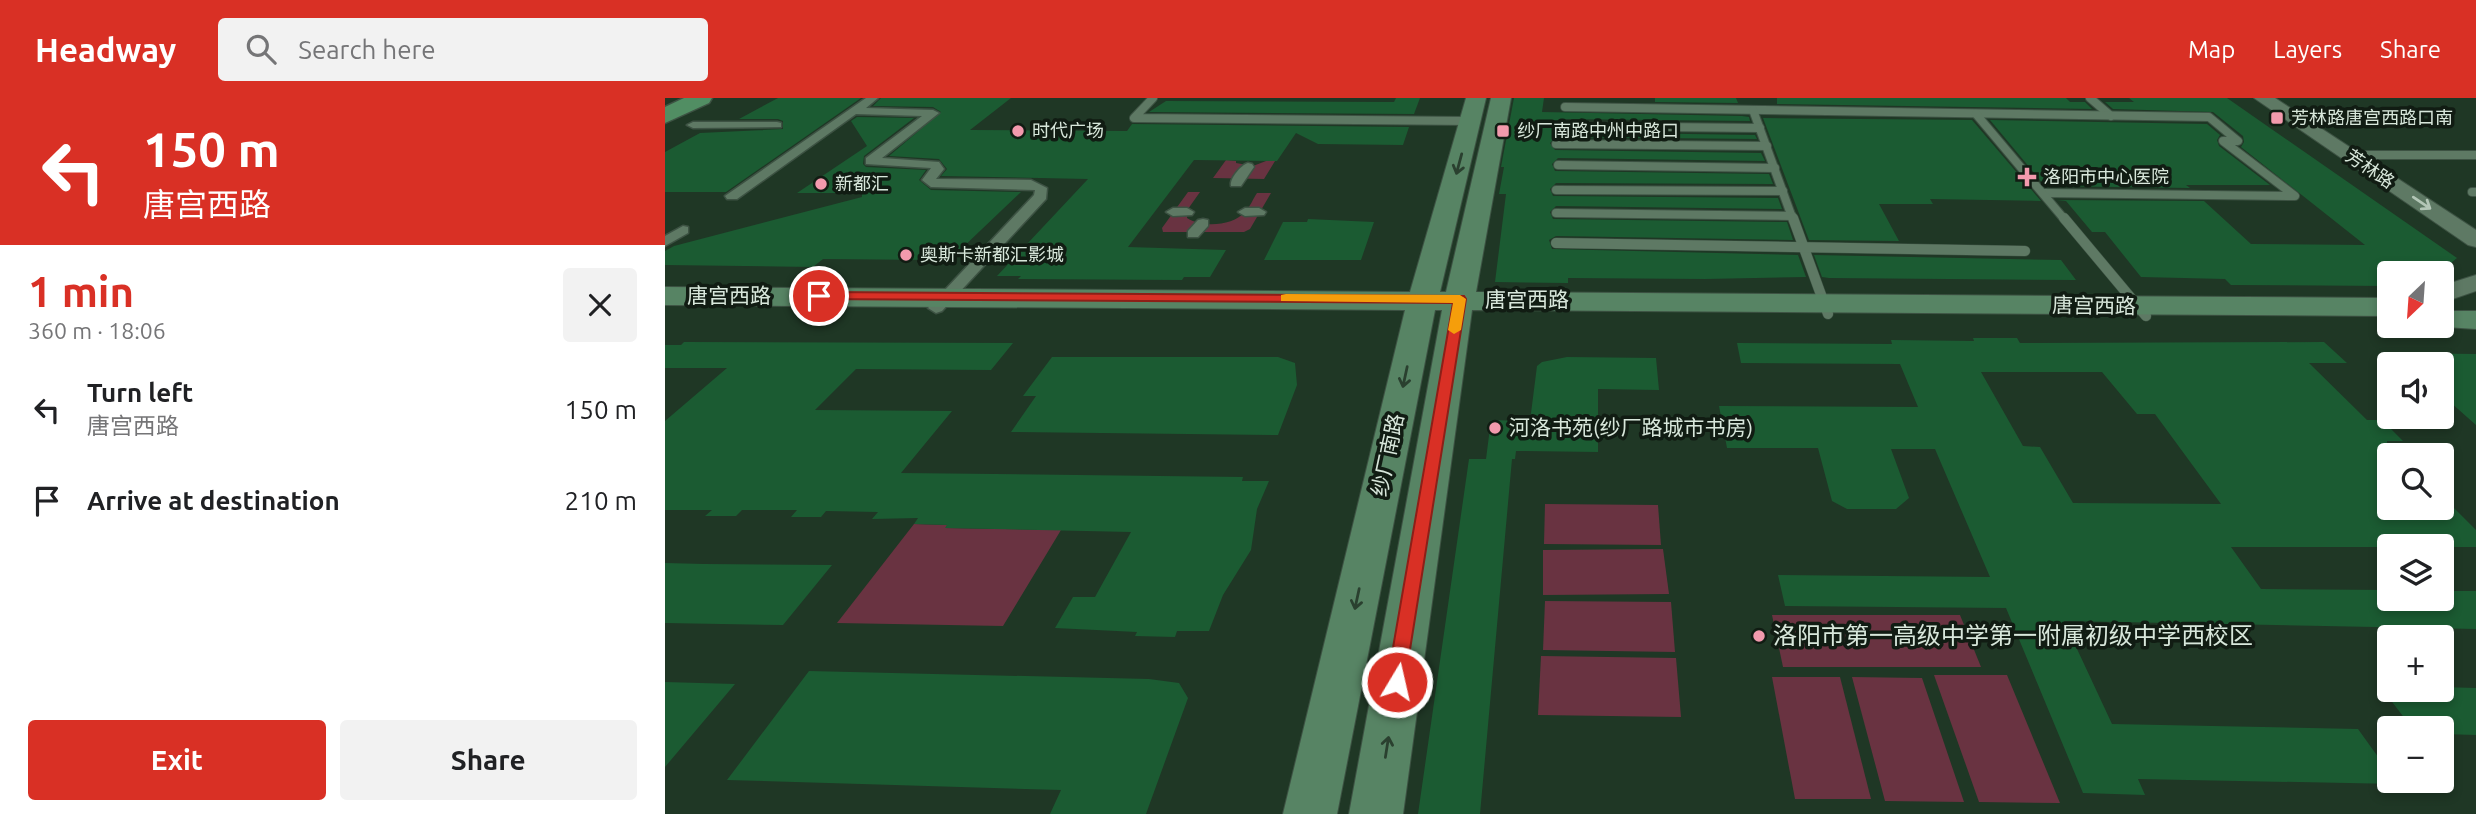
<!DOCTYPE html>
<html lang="en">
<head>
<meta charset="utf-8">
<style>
  body { margin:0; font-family:Ubuntu,"Noto Sans SC",sans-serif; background:#f2f2f2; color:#202124; height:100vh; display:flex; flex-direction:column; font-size:26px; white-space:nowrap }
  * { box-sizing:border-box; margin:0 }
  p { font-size:23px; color:#757577 }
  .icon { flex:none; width:38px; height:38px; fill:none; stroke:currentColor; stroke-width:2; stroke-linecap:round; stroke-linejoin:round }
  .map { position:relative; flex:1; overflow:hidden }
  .side { display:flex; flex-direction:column; background:#fff; width:665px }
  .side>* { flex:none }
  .hud { background:#d93025; color:#fff; overflow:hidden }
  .needle { width:46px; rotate:205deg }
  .fabs { position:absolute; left:1712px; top:163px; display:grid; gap:14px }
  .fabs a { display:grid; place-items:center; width:77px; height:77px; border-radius:7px; background:#fff; box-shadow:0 4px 10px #0003; font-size:35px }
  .pin { position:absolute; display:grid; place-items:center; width:60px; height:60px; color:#fff; margin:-30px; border:4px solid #fff; border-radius:50%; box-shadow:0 2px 7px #0007 }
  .me { position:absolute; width:77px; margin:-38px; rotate:9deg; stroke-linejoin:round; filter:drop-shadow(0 0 5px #0008) }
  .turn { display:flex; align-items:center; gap:24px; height:147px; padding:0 28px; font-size:32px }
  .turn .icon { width:91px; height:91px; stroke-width:2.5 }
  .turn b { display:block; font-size:49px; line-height:60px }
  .round { display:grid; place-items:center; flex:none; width:74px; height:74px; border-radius:7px; background:#f2f2f2 }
  .head { display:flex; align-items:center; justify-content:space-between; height:119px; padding:0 28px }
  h1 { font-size:42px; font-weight:600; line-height:52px; color:#d93025 }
  .primary-button { display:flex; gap:14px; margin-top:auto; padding:14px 28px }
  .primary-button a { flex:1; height:80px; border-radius:7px; background:#d93025; color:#fff; font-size:28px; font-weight:600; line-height:80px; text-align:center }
  .primary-button a+a { background:#f2f2f2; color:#202124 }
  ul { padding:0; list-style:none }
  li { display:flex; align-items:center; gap:21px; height:91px; padding:0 28px }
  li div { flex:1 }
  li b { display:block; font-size:26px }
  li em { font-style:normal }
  header { display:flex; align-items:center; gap:42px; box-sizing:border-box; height:98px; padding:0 35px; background:#d93025; color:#fff }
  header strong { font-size:33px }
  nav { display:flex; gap:38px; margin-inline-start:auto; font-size:24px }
  .search { width:490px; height:63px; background:#f2f2f2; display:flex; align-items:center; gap:18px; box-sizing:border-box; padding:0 24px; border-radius:7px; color:#757577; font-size:26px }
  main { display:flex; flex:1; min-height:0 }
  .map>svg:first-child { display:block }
</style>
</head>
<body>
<header>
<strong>Headway</strong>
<div class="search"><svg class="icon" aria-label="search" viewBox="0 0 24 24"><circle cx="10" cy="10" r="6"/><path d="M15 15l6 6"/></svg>Search here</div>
<nav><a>Map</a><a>Layers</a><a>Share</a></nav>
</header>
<main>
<section class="side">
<div class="hud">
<div class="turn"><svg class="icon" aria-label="left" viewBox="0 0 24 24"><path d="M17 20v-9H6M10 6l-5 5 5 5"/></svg><div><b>150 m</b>唐宫西路</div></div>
</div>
<div class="head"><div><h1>1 min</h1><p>360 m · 18:06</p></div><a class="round"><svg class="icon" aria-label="close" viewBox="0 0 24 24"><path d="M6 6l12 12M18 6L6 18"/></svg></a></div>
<ul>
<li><svg class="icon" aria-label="left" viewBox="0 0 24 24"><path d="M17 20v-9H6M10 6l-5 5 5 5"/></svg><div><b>Turn left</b><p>唐宫西路</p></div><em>150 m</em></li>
<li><svg class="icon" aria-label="arrive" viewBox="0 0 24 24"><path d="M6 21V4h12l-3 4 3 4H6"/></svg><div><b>Arrive at destination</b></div><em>210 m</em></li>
</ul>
<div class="primary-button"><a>Exit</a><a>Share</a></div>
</section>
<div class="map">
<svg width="1811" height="716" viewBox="0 0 1811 716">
  <rect width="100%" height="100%" fill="#1f3725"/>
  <g fill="#693341">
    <polygon points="561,62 571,63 571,65 588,68 601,63 610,63 599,81 548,80"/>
    <path d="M523,94H535L523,111L522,120C537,130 568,128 580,114C585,109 588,101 592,95H606L585,131L579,134H498L497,130Z"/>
    <polygon points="880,406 993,407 996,447 879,446"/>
    <polygon points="249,426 282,427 281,430 396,432 338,528 172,525"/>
    <polygon points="998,451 1004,496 878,497 878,452"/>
    <polygon points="880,503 1006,504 1010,554 878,552"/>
    <polygon points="1107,517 1295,517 1316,569 1118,569"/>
    <polygon points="876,558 1011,560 1016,619 873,617"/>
    <polygon points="1269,577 1342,577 1395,705 1314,704"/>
    <polygon points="1107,579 1175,579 1206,701 1130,701"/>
    <polygon points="1187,579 1257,580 1299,704 1220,703"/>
  </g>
  <g fill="#1b5b32" fill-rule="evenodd">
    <polygon points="113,0 196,0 61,94 0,94 0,54 35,35 118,31 118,23 113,21 74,21"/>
    <polygon points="216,0 346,0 305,32 462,33 467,26 744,29 738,47 653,46 631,35 612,63 529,62 463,149 561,152 545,179 519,179 517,182 353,181 356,178 332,178 423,81 276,78 282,71 274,61 224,58 276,14 268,9 208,8"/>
    <polygon points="731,0 755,0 749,16 484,14 501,3 729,4"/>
    <polygon points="849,0 879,0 877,14 1077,18 1084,19 1085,23 894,21 888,27 893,34 1090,37 1092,41 891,39 885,45 890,52 1096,55 1100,63 893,60 887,66 890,73 1104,76 1108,86 891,85 885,91 888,98 1113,100 1117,111 891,108 885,114 888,121 1122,124 1128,142 891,138 884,142 887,151 1133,157 1141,179 1040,181 903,180 903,185 830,184 841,96 834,96 839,69 836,69"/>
    <polygon points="990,0 1071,0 1073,5 990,4"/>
    <polygon points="1112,0 1401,0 1405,4 1420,4 1427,11 1112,6"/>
    <polygon points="1464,0 1562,0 1792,160 1774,175 1724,175 1724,188 1566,187 1560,181 1476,179 1440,134 1427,134 1401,103 1392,102 1539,103 1586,146 1700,147 1576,49 1579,44 1578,38 1548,14 1448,11 1440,4 1469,4"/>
    <polygon points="192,19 249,20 199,58 198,66 201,69 261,72 254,82 266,92 356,94 295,152 281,152 270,162 158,161 148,169 0,167 0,153 9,148 197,99 197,95 132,95 202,48 186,23"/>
    <polygon points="1098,20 1307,22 1376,103 1265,101 1268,106 1214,106 1234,143 1144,142"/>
    <polygon points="1325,22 1542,26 1555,37 1552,42 1554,48 1605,87 1521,87 1525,90 1380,88"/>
    <polygon points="643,121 709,124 696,162 599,162 618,124 642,124"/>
    <polygon points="1149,157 1396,162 1411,182 1164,180 1157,179"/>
    <path d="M1308,240H1352L1355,245L1659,244L1682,265H1644L1702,322H1717L1738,343H1722L1724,418H1776V397L1811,432V449H1566L1596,491L1724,492V500H1776V493H1811V531L1399,523L1447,626L1693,631L1724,674V682H1730L1732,686L1473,681L1480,697L1418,695L1341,510L1120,508L1113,477L1325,479L1270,351H1226L1244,400L1231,411H1182L1167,403L1153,350H1062L1054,308L1253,309L1235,266L1076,265L1072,245L1227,246L1226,242L1309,243ZM1316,274H1437L1472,316H1490L1556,406L1408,405L1375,349L1358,348Z"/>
    <polygon points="19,244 348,245 326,272 191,271 150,312 287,313 236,375 578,379 577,383 604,383 592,411 586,452 558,497 544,533 512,533 510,539 470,538 472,534 390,530 408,499 430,499 466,434 280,430 282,427 249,426 253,420 207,421 213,414 161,413 156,419 126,419 132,412 77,412 71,418 40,418 47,412 0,412 0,323 62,270 0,270 0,247 16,247"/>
    <polygon points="1730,255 1811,256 1811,327 1776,296 1776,266 1742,266"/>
    <polygon points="387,259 613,259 630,265 632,287 613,337 346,334 371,298 358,298"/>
    <polygon points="902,259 991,260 994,292 933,291 933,354 851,353 850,361 847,361 815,716 753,716 804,361 821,361 826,322 865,323 872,268 877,264"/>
    <polygon points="0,465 39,466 167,467 118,527 0,525"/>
    <polygon points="144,573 484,581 514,585 523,600 481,716 385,716 396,692 62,682"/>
    <polygon points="0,584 70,586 0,669"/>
    <polygon points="1776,589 1811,590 1811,637 1776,636 1776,630 1747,630 1718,592 1776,592"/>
  </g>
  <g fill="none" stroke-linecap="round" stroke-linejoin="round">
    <g stroke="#3d5243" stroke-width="10">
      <g id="service-far1">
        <polyline points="488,0 469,20 805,23"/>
        <polyline points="1425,0 1446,18"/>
        <polyline points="900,9 1544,19 1573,43 1558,43 1630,98 1379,95"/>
        <polyline points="1088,12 1128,122"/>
        <polyline points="1311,16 1400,122"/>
        <polyline points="894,28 1095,30"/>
        <polyline points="891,46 1102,48"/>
        <polyline points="1685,57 1811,57"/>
        <polyline points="893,67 1110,70"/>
        <polyline points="891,92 1118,93"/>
        <polyline points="1807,94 1811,94"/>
        <polyline points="891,115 1127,118"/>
      </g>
    </g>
    <g stroke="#3d5243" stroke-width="11">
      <g id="service">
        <polyline points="1128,120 1163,216"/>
        <polyline points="1399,120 1481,218"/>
        <polyline points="891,145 1360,153"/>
      </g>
    </g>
    <g stroke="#3d5243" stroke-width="3">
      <g id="pedestrian">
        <polygon points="201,0 213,0 201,10 268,12 274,15 217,60 274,64 279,71 271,81 366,82 382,90 381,101 277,213 271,215 263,210 369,97 370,92 266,89 257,82 266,70 201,66 201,60 257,18 191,16 72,101 62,101 60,98"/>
        <polygon points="112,24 116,25 116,29 28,30 22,27 28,24"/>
        <path d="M583,65L587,66L589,69L576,88H566C564,81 576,67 583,65Z"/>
        <polygon points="522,110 529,114 527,117 508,118 501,114 508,110"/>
        <polygon points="594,110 601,114 599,117 580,118 573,114 580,110"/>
        <polygon points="538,121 543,122 543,128 533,139 523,139 523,133 533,122"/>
        <polygon points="18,128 23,129 23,135 0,148 0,138"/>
      </g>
    </g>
    <g stroke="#3d5243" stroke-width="2">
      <g id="tertiary">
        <polygon points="1589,0 1610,0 1811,132 1811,149 1803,147"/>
        <polygon points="1811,177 1811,193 1776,205 1776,188"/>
      </g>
    </g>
    <g stroke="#3d5243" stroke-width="2">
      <g id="secondary">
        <polygon points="801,0 821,0 775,194 781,194 826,0 846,0 811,194 1724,200 1724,218 807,212 738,716 684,716 777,212 770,212 672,716 618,716 740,212 0,207 0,189 745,194"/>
        <polygon points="1776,213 1811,213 1811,231 1765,228 1776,228"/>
      </g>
    </g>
    <g stroke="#3d5243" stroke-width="3">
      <polygon id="primary" points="19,0 47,0 44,5 0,25 0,9"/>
    </g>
    <use href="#service-far1" stroke="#5e7964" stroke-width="8"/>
    <use href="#service" stroke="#5e7964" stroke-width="10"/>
    <use href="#pedestrian" fill="#5e7964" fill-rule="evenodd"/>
    <use href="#tertiary" fill="#5e7964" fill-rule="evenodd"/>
    <use href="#secondary" fill="#578464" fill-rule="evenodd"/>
    <use href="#primary" fill="#518e63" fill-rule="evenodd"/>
  </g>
  <defs><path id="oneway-shaft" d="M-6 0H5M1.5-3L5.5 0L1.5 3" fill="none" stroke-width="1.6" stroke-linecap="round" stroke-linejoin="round" transform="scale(1.75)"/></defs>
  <g stroke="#2a402f">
    <use href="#oneway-shaft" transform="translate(794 66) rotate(105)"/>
    <use href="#oneway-shaft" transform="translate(740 279) rotate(102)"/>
    <use href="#oneway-shaft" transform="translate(692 501) rotate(102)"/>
    <use href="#oneway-shaft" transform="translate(722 649) rotate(-81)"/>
  </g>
  <use stroke="#b3c6b7" href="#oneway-shaft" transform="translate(1757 105) rotate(34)"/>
  <polygon fill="#d93025" stroke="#8d1f18" stroke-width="2" points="154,194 799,198 801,201 739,589 732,592 725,589 722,584 788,205 149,201 147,198"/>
  <polygon fill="#f59e0b" points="621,196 795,197 801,201 796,232 789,236 783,232 788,205 616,203 616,197"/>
  <g fill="#f29aad" stroke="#111c13" stroke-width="2.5">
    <rect x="1605" y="13" width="14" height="14" rx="3.5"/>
    <circle cx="353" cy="33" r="7"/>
    <rect x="831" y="26" width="14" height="14" rx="3.5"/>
    <path d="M1358.5 68.5h7v7h7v7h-7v7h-7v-7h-7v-7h7z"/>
    <circle cx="156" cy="86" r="7"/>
    <circle cx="241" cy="157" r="7"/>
    <circle cx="830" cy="330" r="7"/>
    <circle cx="1094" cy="538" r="7"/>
  </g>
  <g text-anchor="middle" stroke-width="7" stroke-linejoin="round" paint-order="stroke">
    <g font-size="18" fill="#d8e7db" stroke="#111c13" text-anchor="start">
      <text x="1626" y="26">芳林路唐宫西路口南</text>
      <text x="367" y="39">时代广场</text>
      <text x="852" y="39">纱厂南路中州中路口</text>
      <text x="1378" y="85">洛阳市中心医院</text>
      <text x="170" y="92">新都汇</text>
      <text x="255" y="163">奥斯卡新都汇影城</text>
    </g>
    <g font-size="18" fill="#d8e7db" stroke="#111c13">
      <text transform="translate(1705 71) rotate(34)" y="6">芳林路</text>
    </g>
    <g font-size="21" fill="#d8e7db" stroke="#111c13">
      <text x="64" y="205">唐宫西路</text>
      <text x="862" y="209">唐宫西路</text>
      <text transform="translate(1429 208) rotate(1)" y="7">唐宫西路</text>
      <text transform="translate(723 357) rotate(-78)" y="7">纱厂南路</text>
    </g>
    <g font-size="21" fill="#d8e7db" stroke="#111c13" text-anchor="start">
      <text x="844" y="337">河洛书苑(纱厂路城市书房)</text>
    </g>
    <g font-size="24" fill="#d8e7db" stroke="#111c13" text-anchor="start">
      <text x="1108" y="546">洛阳市第一高级中学第一附属初级中学西校区</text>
    </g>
  </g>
</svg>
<div class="fabs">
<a><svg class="needle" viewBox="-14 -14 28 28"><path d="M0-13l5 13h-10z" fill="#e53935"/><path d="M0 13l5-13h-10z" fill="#757577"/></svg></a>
<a><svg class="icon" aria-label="sound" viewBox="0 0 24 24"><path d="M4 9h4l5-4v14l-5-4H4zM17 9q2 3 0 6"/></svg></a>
<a><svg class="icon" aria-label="search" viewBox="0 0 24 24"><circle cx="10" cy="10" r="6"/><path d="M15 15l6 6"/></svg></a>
<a><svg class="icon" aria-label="layers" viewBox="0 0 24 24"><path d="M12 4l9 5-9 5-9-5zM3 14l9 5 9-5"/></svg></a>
<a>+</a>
<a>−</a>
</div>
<div class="pin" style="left:154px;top:198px;background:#d93025"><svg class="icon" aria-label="arrive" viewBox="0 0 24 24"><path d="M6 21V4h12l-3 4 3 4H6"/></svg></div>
<svg class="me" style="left:732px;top:584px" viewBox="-20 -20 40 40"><circle r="17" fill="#d93025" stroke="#fff" stroke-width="3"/><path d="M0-11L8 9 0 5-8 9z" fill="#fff"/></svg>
</div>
</main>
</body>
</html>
